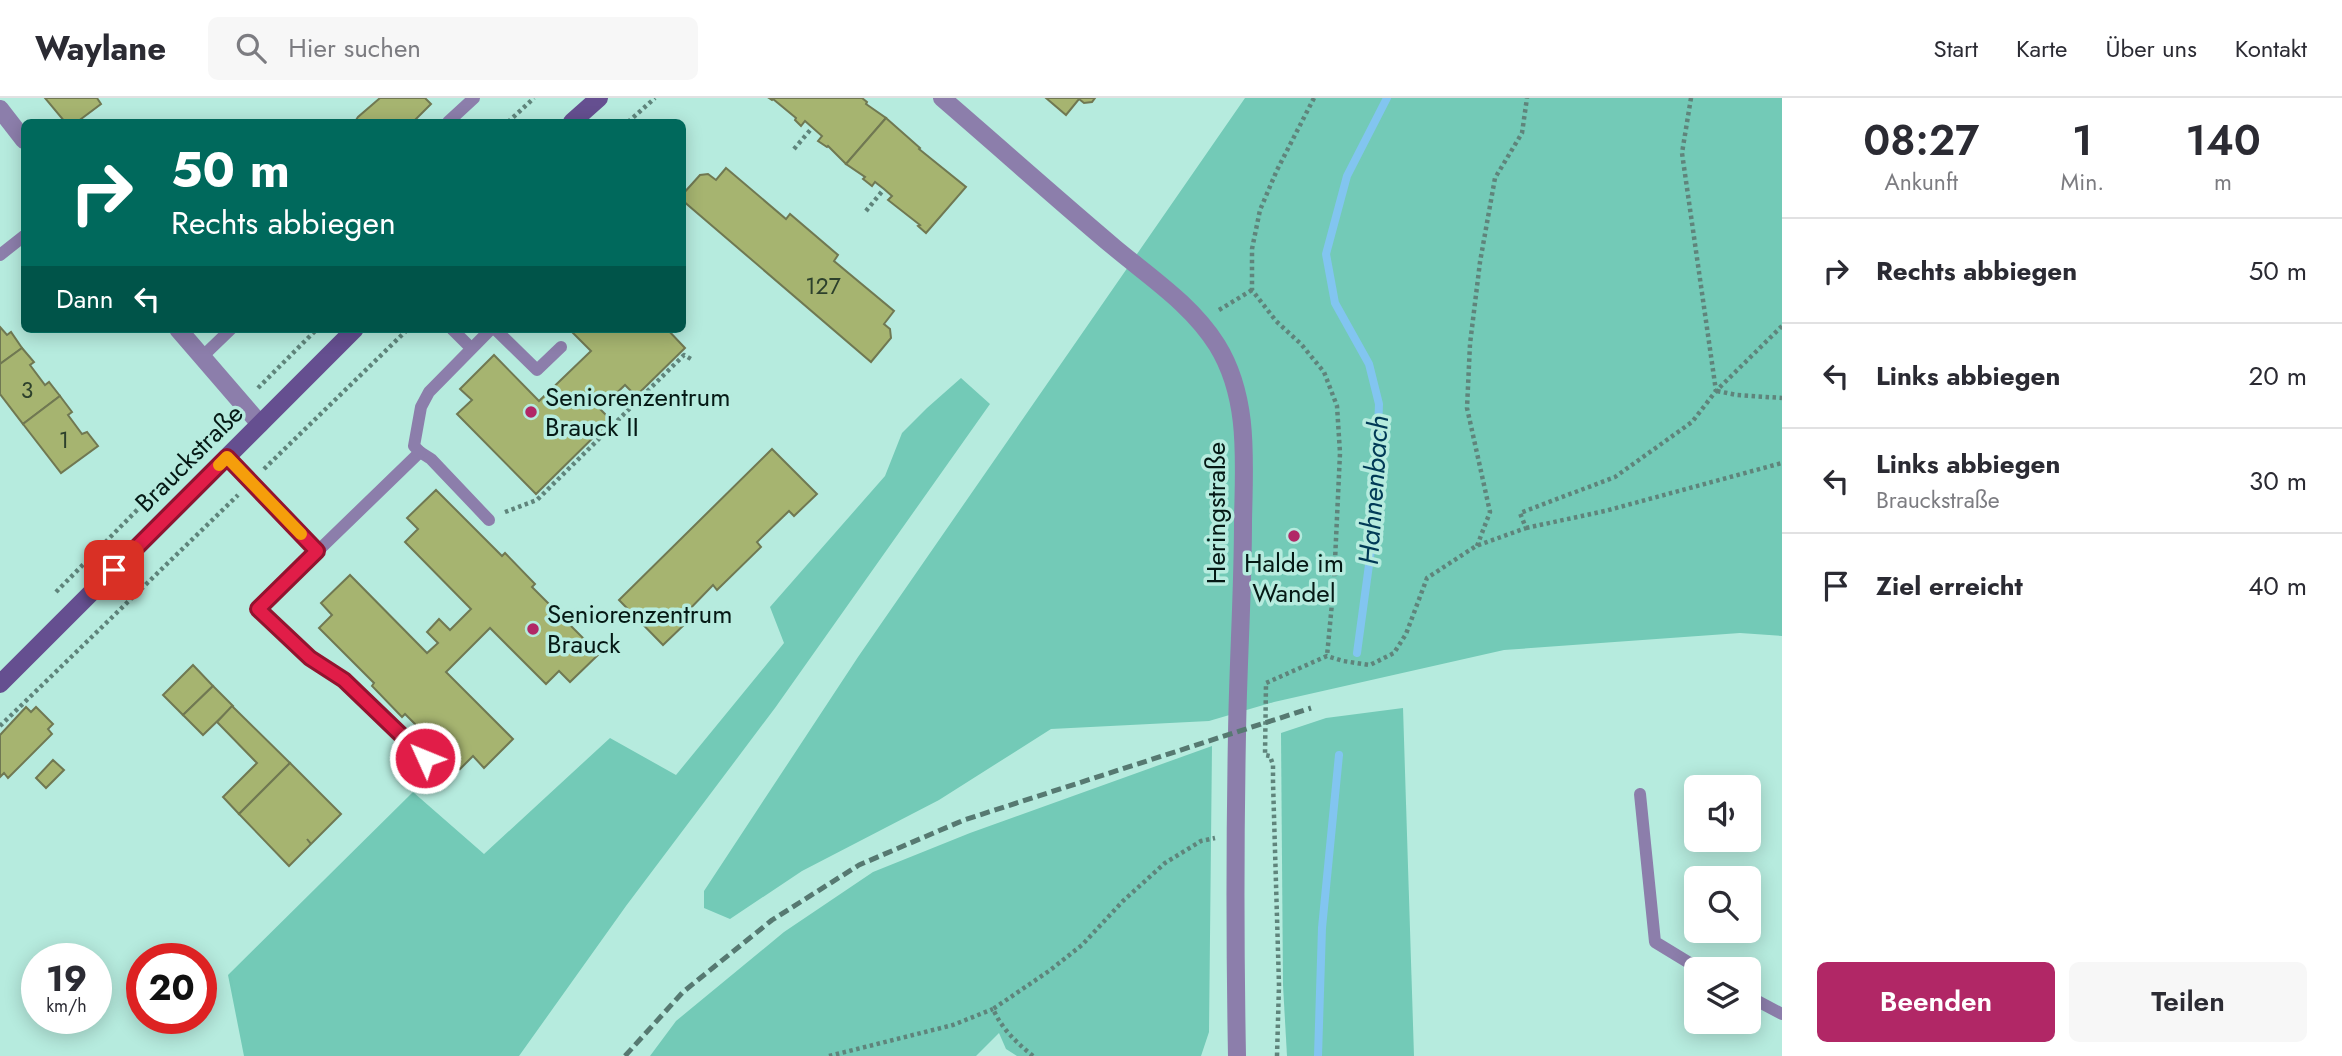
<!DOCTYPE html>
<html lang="de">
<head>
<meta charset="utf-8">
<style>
  body { margin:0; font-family:Jost,sans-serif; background:#f7f7f7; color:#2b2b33; height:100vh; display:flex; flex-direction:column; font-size:26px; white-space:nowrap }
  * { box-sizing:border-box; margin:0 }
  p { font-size:23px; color:#7c7c81 }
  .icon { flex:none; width:38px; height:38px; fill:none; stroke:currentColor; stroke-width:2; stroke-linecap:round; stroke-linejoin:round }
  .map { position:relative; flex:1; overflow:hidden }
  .panel { display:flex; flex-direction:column; background:#fff; width:560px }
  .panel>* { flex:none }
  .top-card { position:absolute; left:21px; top:21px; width:665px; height:214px; border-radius:10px; box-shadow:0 4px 18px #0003; background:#00695c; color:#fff; overflow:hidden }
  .buttons { position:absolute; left:1684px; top:677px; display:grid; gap:14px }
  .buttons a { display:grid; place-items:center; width:77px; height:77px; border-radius:10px; background:#fff; box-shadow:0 4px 18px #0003; font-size:35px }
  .speed { position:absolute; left:21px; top:845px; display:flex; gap:14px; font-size:35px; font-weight:700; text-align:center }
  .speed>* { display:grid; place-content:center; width:91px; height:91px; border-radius:50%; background:#fff; box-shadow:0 4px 18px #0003; line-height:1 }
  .speed small { font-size:18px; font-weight:400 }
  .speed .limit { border:10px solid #d22; background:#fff; color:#111 }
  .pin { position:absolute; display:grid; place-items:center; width:60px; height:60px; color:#fff; margin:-30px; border-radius:14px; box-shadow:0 4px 10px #0006 }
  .me { position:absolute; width:77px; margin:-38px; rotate:314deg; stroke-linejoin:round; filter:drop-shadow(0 0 5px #0008) }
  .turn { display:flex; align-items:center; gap:24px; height:147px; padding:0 35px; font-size:32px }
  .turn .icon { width:91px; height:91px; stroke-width:2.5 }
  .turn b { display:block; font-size:49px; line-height:60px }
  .then { display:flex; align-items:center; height:66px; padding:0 35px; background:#0003; gap:14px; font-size:26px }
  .eta { display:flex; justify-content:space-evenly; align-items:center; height:119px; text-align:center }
  .eta b { font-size:42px; font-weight:600; line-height:49px }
  .action { display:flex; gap:14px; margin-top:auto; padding:14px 35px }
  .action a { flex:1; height:80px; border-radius:10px; background:#b12766; color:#fff; font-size:28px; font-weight:600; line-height:80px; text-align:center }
  .action a+a { background:#f7f7f7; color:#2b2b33 }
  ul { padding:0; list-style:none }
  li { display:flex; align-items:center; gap:21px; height:105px; padding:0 35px; border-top:2px solid #e1e1e2 }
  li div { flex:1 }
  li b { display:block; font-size:26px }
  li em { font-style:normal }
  header { display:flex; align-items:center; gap:42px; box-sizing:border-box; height:98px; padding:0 35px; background:#fff; border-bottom:2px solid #e1e1e2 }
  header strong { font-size:33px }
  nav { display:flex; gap:38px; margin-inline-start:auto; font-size:24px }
  .search { width:490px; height:63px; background:#f7f7f7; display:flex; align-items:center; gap:18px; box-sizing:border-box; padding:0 24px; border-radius:10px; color:#7c7c81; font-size:26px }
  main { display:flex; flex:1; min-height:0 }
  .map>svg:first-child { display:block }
</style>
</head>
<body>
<header>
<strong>Waylane</strong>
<div class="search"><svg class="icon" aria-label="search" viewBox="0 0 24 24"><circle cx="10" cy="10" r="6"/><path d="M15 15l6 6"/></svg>Hier suchen</div>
<nav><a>Start</a><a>Karte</a><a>Über uns</a><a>Kontakt</a></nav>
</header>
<main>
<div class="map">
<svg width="1782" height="958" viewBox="0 0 1782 958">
  <rect width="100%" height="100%" fill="#b6ebde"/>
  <g fill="#73cab7">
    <polygon points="1245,0 1782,0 1782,538 1740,535 1504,552 1274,604 1209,623 1051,631 939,702 802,773 730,821 704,810 704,793 858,559"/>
    <polygon points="961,280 990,306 775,610 626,808 519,958 244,958 228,877 413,694 484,756 610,640 676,677 784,545 770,509 885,378 902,335 927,310"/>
    <polygon points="1403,610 1414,958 1287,958 1283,887 1281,635 1326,620"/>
    <polygon points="1212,648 1209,934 1201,958 1017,958 1006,951 999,935 976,958 650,958 676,923 784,834 873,774 970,735"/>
  </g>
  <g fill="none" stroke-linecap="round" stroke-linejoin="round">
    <g stroke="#82c5f0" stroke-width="8">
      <polyline points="1357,555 1374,430 1379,306 1369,266 1335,205 1326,156 1347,78 1387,0"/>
      <polyline points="1318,958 1322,830 1339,657"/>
    </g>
  </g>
  <g fill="#a6b470" stroke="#707852" stroke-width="2">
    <polygon points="45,0 97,0 101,6 77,24 65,24"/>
    <polygon points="380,0 425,0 431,6 413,24 358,24 356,22 358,19"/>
    <polygon points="769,0 862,0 867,4 866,6 886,20 846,66 828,48 827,49 818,43 822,38 805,23 801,28 795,22 796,20 773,1 772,2"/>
    <polygon points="1046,0 1095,0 1092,4 1084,5 1079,1 1066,17"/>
    <polygon points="886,20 920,50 919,51 966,89 926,135 918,128 920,127 888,102 892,98 884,91 875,84 872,88 863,81 865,79 846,66"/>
    <polygon points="726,70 786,121 790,116 838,157 834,163 894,213 884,226 890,231 891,240 871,264 682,102 682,97 700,77 708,76 716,82"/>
    <polygon points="0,229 7,237 11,234 22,250 0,266"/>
    <polygon points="569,231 667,231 685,250 636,298 625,287 600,311 611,322 536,396 457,316 472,302 460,291 494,257 539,303 591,253"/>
    <polygon points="22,250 34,264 30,267 45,287 49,284 60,298 23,326 0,296 0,266"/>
    <polygon points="60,298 72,314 68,317 82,336 87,334 98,348 61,375 23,326"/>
    <polygon points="772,351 817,396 794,418 789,413 757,444 761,449 717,492 713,487 682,519 687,524 663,547 619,502"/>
    <polygon points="436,392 502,458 505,455 535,486 532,489 599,556 570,584 559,573 546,586 490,530 446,574 513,641 484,670 473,658 460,671 405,616 402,619 372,588 374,585 319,530 332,517 321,505 350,477 427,555 438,545 427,534 439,521 450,532 471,511 405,444 418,431 407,420"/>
    <polygon points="193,567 213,588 183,617 163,597"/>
    <polygon points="213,588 233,608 203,637 183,617"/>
    <polygon points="232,608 290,665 239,716 223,699 257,665 217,624"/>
    <polygon points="26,609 31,614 36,609 53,626 48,631 52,636 8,680 4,675 0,679 0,637"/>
    <polygon points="53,662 64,672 46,690 36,680"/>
    <polygon points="290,665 341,716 311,746 307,741 311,746 289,768 239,716"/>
  </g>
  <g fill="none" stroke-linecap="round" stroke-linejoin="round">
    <g stroke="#5f847b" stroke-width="4.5" stroke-dasharray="3.5 3.5" stroke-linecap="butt">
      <polyline points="1314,0 1277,72 1260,112 1252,151 1252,192 1276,223 1301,246 1324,274 1337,308 1340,355 1334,484 1327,558"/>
      <polyline points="1691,0 1682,55 1716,293"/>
      <polyline points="508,24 534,0"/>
      <polyline points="628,24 655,0"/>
      <polyline points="794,51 812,30"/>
      <polyline points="866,113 884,91"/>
      <polyline points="1219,212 1252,192"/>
      <polyline points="258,290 317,231"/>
      <polyline points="1717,293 1737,297 1782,300"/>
      <polyline points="264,371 408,231"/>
      <polyline points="505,414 537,402 684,257 691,261"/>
      <polyline points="1526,430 1605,413 1782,365"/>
      <polyline points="1477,448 1490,414 1467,310 1470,246 1480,164 1495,80 1522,35 1527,0"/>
      <polyline points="56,494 227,321"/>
      <polyline points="0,628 238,397"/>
      <polyline points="829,958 953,927 993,911"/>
      <path d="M1033,958C1016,944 1002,931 993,911L1049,873L1082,847L1123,803L1165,765L1201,743L1215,740"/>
      <polyline points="1277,958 1279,887 1273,684 1273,667 1270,658 1265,657 1266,585 1327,558 1343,563 1370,567 1394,555 1406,536 1427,480 1476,448 1526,430 1520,415 1615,379 1692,324 1716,293 1782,228"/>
    </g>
    <g stroke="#8c7eab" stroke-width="12">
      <polyline points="448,24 474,0"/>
      <polyline points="0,157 24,138"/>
      <polyline points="452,231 471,250"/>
      <polyline points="495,231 537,272 561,249"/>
      <polyline points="202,259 231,231"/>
      <polyline points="420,354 431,361 489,422"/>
      <polyline points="227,359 317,453"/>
      <polyline points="425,660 344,582 310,560 258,511 420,354 414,348 421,309 429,294 491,231"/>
      <polyline points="1640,696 1655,844 1701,872"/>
      <polyline points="1748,898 1782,916"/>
    </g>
    <g stroke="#8c7eab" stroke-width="18">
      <path d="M942,0C1000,50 1057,101 1115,150C1151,180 1192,207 1217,247C1250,300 1244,365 1243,423C1243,494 1238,565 1237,636C1235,743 1235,851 1237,958"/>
      <polyline points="0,11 24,42"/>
      <polyline points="178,231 260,326"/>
    </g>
    <g stroke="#654f90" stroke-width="18">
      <polyline points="572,24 599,0"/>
      <polyline points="0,586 355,231"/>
    </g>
    <polyline stroke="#567971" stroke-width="5" stroke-dasharray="10 5" stroke-linecap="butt" points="625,958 683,894 772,822 859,767 964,722 1311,610"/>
  </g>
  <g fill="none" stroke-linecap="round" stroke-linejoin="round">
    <g stroke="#92132f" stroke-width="18">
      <polyline id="route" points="114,472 227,359 317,453 258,511 310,560 344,582 425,660"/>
    </g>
    <use href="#route" stroke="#e11d48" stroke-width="12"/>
    <polyline stroke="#f59e0b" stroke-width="12" points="219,367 227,359 301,436"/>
  </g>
  <g fill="#b12766" stroke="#b6ebde" stroke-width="2.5">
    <circle cx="531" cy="314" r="7"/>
    <circle cx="1294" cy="438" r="7"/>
    <circle cx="533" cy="531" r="7"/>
  </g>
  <g text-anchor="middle" stroke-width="7" stroke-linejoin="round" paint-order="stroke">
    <g font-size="23" fill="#2d402c">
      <text x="823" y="196">127</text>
      <text x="27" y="300">3</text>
      <text x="64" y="350">1</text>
    </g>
    <g font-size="26" fill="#051915" stroke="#b6ebde" text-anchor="start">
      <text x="545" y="308">Seniorenzentrum<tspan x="545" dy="30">Brauck II</tspan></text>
      <text x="1294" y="474" text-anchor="middle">Halde im<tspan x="1294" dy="30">Wandel</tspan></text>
      <text x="547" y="525">Seniorenzentrum<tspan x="547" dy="30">Brauck</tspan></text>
    </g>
    <g font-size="26" fill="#051915" stroke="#b6ebde">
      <text transform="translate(189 360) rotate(-45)" y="9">Brauckstraße</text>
      <text transform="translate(1216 415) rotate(-90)" y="9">Heringstraße</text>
    </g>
    <g font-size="28" font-style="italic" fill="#003956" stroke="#b6ebde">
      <text transform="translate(1373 392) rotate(-86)" y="10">Hahnenbach</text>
    </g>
  </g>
</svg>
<div class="buttons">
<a><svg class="icon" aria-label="sound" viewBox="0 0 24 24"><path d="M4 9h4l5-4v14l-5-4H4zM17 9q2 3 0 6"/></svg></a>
<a><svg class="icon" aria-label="search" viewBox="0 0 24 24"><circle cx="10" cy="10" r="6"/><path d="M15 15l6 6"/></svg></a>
<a><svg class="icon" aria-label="layers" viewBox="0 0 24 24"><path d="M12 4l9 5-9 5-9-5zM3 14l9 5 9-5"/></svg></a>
</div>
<div class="speed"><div>19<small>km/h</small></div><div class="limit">20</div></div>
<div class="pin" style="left:114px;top:472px;background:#d93025"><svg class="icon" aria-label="arrive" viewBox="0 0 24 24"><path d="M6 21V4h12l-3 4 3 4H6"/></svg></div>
<svg class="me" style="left:425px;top:660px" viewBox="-20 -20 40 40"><circle r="17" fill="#e11d48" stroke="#fff" stroke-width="3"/><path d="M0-11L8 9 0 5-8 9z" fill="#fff"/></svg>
<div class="top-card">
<div class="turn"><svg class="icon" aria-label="right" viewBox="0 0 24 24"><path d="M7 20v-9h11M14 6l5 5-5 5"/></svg><div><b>50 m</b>Rechts abbiegen</div></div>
<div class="then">Dann<svg class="icon" aria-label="left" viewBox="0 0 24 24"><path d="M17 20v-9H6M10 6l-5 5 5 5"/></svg></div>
</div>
</div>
<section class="panel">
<div class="eta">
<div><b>08:27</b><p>Ankunft</p></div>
<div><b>1</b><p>Min.</p></div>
<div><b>140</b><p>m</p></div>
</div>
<ul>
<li><svg class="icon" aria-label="right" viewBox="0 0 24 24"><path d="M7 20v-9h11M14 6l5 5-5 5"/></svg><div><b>Rechts abbiegen</b></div><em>50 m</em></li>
<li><svg class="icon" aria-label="left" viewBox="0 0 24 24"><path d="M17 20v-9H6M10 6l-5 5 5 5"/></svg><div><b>Links abbiegen</b></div><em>20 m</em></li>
<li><svg class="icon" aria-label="left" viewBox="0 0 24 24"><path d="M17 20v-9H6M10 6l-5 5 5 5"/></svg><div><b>Links abbiegen</b><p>Brauckstraße</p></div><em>30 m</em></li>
<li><svg class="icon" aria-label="arrive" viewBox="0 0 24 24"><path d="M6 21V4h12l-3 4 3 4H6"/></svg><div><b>Ziel erreicht</b></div><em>40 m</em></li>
</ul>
<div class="action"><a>Beenden</a><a>Teilen</a></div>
</section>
</main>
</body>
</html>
